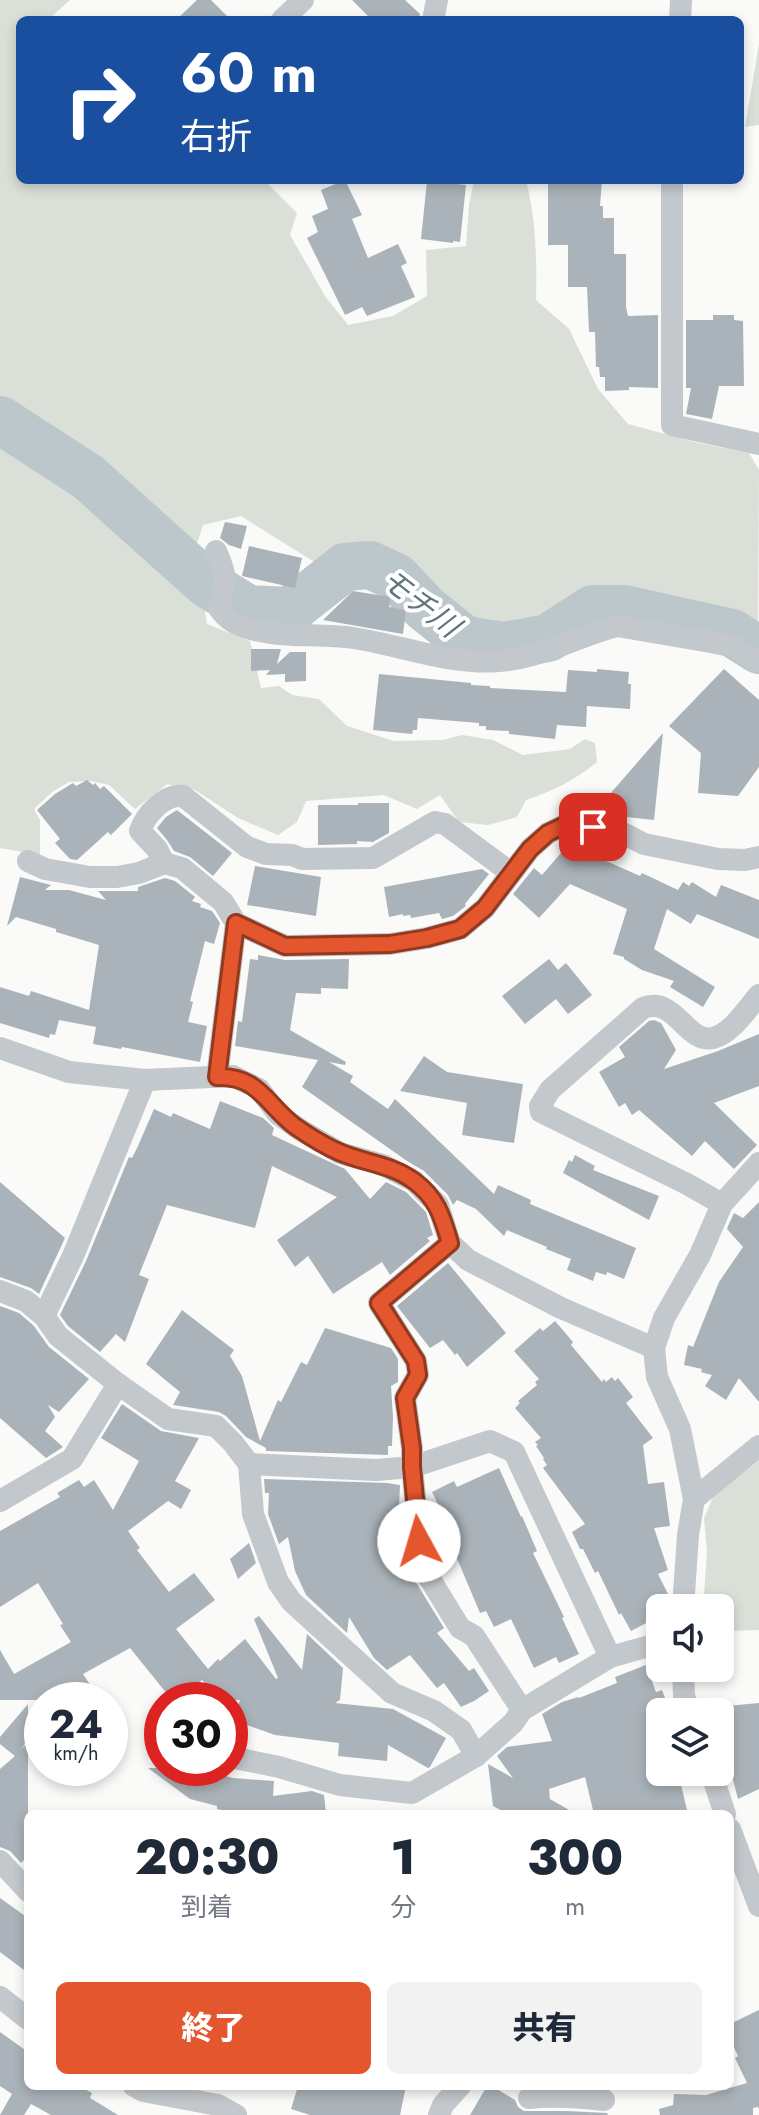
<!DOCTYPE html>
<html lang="ja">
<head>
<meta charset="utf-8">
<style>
  body { margin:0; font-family:Jost,"Noto Sans JP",sans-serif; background:#f2f2f3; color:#1f2937; height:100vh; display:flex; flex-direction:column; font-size:30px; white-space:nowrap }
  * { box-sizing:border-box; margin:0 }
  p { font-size:26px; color:#747a83 }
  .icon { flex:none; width:44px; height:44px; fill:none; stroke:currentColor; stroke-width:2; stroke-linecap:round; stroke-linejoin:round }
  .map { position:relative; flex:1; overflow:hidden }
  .details { position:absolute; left:24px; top:1810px; width:710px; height:280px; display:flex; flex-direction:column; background:#fff; border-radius:12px; box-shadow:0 4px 12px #0003 }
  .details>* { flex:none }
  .guide { position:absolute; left:16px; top:16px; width:728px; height:168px; border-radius:12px; box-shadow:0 4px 12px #0003; background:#1a4fa0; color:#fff; overflow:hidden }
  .controls { position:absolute; left:646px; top:1594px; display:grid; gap:16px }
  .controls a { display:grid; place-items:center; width:88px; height:88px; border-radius:12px; background:#fff; box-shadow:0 4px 12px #0003; font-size:40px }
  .speed { position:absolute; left:24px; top:1682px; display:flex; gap:16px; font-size:40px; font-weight:700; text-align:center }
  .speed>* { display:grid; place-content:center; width:104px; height:104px; border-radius:50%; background:#fff; box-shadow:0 4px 12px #0003; line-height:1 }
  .speed small { font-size:20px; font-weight:400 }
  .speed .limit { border:12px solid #d22; background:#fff; color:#111 }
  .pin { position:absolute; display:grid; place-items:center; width:68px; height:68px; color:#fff; margin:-34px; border-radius:16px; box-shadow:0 4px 12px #0006 }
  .me { position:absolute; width:88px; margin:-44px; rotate:354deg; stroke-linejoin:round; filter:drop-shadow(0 0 6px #0008) }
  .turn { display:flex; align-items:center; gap:28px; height:168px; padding:0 32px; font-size:36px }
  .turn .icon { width:104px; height:104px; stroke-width:2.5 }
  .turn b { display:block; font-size:56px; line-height:68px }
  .eta { display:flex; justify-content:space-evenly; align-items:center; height:136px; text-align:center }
  .eta b { font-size:48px; font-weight:800; line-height:56px }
  .primary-button { display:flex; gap:16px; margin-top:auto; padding:16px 32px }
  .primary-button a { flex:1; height:92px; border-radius:12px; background:#e4572e; color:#fff; font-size:32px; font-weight:800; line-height:92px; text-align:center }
  .primary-button a+a { background:#f2f2f3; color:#1f2937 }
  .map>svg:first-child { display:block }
</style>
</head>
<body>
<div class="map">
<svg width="759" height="2115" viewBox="0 0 759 2115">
  <rect width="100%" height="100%" fill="#fafaf8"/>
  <g fill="#dadfd7">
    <path d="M0,0H70L48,20H20V180H196L211,182L213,180H264L297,213L290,235L325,296L348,325L393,316L427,296L426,250L466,246L469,205L474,180H526C536,219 537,261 536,300L569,329L598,389L628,424L699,443L749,453L759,470L758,636L723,619L600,595L550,617L488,634L452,621L426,583L375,547L324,568L241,516L203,525L195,550L207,624L250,641L261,688L279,686L292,695L319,699L347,726L394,741L443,740L462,735L493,740L523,755L570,749L585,739L595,743L597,762C575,780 553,791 526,800L517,817L488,825L459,822L440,795L417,809L384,795L306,801L297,822L278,835L238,818L195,790L167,784L135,809L109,785L91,781L69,782L52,792L34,809L40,820V855L0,848Z"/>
    <polygon points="759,44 759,125 745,127"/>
    <polygon points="759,1461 759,1630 725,1631 720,1630 720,1608 703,1608 707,1552 704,1518 713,1497"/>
  </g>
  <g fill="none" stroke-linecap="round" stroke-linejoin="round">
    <polyline stroke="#bbc7cb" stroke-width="48" points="0,420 88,477 206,583 248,609 289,611 345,567 370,565 396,577 425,608 465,640 504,646 548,638 593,609 624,609 732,633 759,650"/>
  </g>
  <g fill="#aab3b9">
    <polygon points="197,0 211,0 231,20 176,20"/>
    <polygon points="352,0 405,0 420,14 419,20 372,20"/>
    <polygon points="345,180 362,215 352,219 368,258 398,244 407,263 401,266 415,297 367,316 362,307 345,315 307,238 318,232 312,216 328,209 321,190"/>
    <polygon points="548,180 602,180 600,206 603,206 603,218 614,218 614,254 626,254 626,307 628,316 658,315 658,388 629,387 629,390 605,391 605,377 600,377 599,367 596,367 595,332 589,332 587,287 568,287 568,245 548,245"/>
    <polygon points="427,181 466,185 460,242 453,241 453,243 421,239"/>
    <polygon points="713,315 734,315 734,320 743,321 744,386 719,386 712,419 686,414 691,388 686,388 686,320 713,320"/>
    <polygon points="225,522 247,526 241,549 229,545 220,538"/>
    <polygon points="249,546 302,558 295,588 242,576"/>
    <polygon points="353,591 390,597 389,607 406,610 403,634 323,620"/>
    <polygon points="251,649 281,649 277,664 290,652 306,652 306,681 285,682 285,674 266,675 270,670 251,671"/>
    <polygon points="597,669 629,672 628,684 631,684 630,709 587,706 586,727 557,725 555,739 509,734 509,731 486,730 486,726 479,726 479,723 418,718 417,730 413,730 412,734 373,730 379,674 471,683 471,685 490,686 490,688 566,692 568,670 597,672"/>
    <polygon points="724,669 759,700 759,767 738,796 698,793 701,753 669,726"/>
    <polygon points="663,733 654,820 608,815 610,794"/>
    <polygon points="87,780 93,785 95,783 100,789 104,786 132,814 111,835 108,832 77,860 70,859 55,843 60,839 37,810 55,794 73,783 76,786"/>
    <polygon points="358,803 389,803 389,833 373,842 357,841 357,844 318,845 318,805 358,805"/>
    <polygon points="177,810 232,853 213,876 190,857 174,851 167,840 157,828 166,817"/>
    <polygon points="572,840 581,840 604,860 640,876 642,873 678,890 683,882 689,886 692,882 716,897 721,885 759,900 759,939 697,914 691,924 667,909 654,949 715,987 703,1007 670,987 674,981 642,970 624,959 624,957 613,954 627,909 570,884 539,918 513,894 534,868 542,875"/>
    <polygon points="255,866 321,877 316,916 247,905"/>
    <polygon points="482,869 489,874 465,904 466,906 453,916 442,919 439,913 411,918 410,915 403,916 403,914 389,917 384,887"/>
    <polygon points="20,877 51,885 45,890 69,890 106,900 98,891 138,891 138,887 165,878 175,881 195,897 192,901 201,904 200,907 212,911 220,923 214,944 205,941 190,1001 193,1002 188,1022 207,1026 200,1062 122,1047 121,1049 93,1044 96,1027 59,1020 55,1035 50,1034 49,1038 0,1023 0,987 29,996 31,991 89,1010 99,945 56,932 56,929 16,917 7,926"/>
    <polygon points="258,955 285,960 349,959 348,989 321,988 321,994 296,993 290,1030 346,1062 345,1065 329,1062 353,1076 350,1082 388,1109 395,1099 494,1194 498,1185 531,1200 530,1204 636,1248 624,1279 607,1272 606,1275 596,1272 593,1281 567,1270 571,1259 546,1249 547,1247 507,1230 504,1236 476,1209 457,1200 453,1205 448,1195 424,1171 407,1161 302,1087 318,1060 235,1046 238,1021 242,1022 250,959 258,960"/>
    <polygon points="549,959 558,970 566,963 592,995 568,1014 556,999 525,1024 502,996"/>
    <polygon points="654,1020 661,1023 676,1050 664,1069 718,1051 759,1034 759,1086 714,1103 757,1145 734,1169 705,1141 692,1156 639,1110 632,1115 625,1103 619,1107 599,1072 625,1057 619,1047 649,1021"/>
    <polygon points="424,1056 447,1072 523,1084 514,1143 462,1135 467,1103 400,1091"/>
    <polygon points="220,1101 263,1118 274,1128 272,1135 345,1169 370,1199 386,1182 406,1192 426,1212 433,1235 427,1238 430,1241 390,1275 382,1262 333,1294 308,1256 295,1267 277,1240 337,1197 272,1166 255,1228 167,1205 139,1275 149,1279 125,1342 116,1334 100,1352 68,1326 60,1315 86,1261 129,1157 132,1158 138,1146 154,1109 171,1117 173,1113 210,1129"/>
    <polygon points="575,1155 595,1166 593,1170 659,1196 649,1220 563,1173 569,1160 572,1162"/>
    <polygon points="0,1182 65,1238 39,1294 31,1288 0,1277"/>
    <polygon points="759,1202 759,1402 739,1378 726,1400 705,1386 712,1375 701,1372 702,1369 684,1365 688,1345 693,1347 719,1282 743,1247 727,1229 728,1226 734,1213 743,1218"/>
    <polygon points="448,1263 506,1333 467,1367 457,1353 455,1355 443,1340 430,1348 397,1306"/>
    <polygon points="0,1306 19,1313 34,1326 49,1347 89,1379 59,1412 48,1405 55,1417 45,1431 63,1447 46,1458 0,1418"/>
    <polygon points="182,1310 234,1350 230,1356 242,1376 260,1441 278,1400 281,1402 301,1362 307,1365 325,1328 391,1348 398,1359 398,1382 391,1386 393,1417 392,1446 388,1446 388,1455 266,1451 266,1448 246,1437 226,1416 219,1412 173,1405 180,1392 146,1364"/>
    <polygon points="555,1321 573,1342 571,1345 602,1382 604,1379 606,1382 612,1377 615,1381 618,1378 633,1397 626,1403 653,1438 643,1445 648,1484 664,1482 670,1526 654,1528 668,1570 658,1574 668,1594 652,1603 655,1610 649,1613 652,1620 631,1631 621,1613 619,1615 598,1571 595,1573 583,1549 580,1549 572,1532 585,1524 543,1468 547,1465 543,1459 544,1458 536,1446 538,1445 535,1442 541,1438 515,1408 520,1403 518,1401 537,1385 535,1382 539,1379 514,1351 540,1328 543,1331"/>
    <polygon points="122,1404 161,1431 199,1438 175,1481 191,1490 181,1509 168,1501 128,1531 140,1548 137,1550 169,1592 194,1573 215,1600 176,1629 208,1669 218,1659 220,1661 245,1639 276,1679 278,1678 254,1619 259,1616 302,1670 307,1634 343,1668 340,1700 335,1703 393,1709 446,1738 430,1767 428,1768 388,1745 387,1761 338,1756 339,1743 275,1735 233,1720 240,1700 204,1700 212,1690 202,1680 178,1700 172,1700 130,1648 83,1674 100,1700 0,1700 0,1650 14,1674 71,1642 60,1625 63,1624 38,1583 0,1607 0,1531 60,1497 57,1493 79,1480 84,1487 94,1480 113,1510 139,1461 101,1438"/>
    <polygon points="499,1468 521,1517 522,1516 537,1551 533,1553 564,1617 562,1618 579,1654 559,1663 556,1657 534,1668 511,1619 494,1627 486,1611 480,1613 453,1549 458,1546 432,1492 454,1481 457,1487"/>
    <polygon points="264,1479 387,1483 400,1485 399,1508 402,1506 409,1571 444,1628 437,1633 469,1671 474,1668 489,1691 474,1701 461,1707 444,1683 437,1688 410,1655 387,1670 374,1658 349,1617 347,1633 306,1595 295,1571 288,1537 279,1544 268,1514 269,1493 265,1493"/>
    <polygon points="249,1543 256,1563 238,1579 230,1559"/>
    <polygon points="646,1665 656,1692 662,1690 670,1711 660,1712 660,1772 678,1772 688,1814 594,1814 585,1777 549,1789 550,1799 576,1814 508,1814 493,1806 488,1764 513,1778 497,1756 507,1747 552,1741 542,1714 562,1702 578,1697 579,1698 617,1683 615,1677"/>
    <polygon points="759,1703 759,1789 738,1799 727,1757 724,1722 729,1721 727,1706"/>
    <polygon points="28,1704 28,1740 21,1749 28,1743 28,1856 21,1863 10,1851 0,1847 0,1769 15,1756 0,1744 0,1737"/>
    <polygon points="148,1768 195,1768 233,1778 274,1781 273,1796 312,1791 324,1795 326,1814 239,1814 217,1809 217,1806 190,1799"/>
    <polygon points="0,1898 28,1918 28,1973 0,1952"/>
    <polygon points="759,2010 759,2109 758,2107 753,2108 753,2115 660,2115 659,2109 673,2105 674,2094 706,2095 747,2083 735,2058 738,2056 730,2039 730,2024"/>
    <polygon points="0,2032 28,2052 28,2086 79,2086 92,2093 90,2098 118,2115 51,2115 31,2104 24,2115 0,2115 12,2094 0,2086"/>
    <polygon points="298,2086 406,2086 400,2115 310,2115 291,2109"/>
    <polygon points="487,2086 492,2086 515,2100 518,2107 524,2111 566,2111 607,2113 608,2115 470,2115"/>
  </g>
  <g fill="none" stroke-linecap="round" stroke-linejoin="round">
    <g stroke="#c3c8cc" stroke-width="22">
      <polyline points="282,20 303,0"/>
      <polyline points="433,20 437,0"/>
      <polyline points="680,20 681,0"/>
      <polyline points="672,180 672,425 759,444"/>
      <path d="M216,551C228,578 226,581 219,608C227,621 240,627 255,630C286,638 321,633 353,638C401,645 450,665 499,661C542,658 577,636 617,626L734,646L759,662"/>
      <polyline points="28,861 45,869 90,877 117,877 139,873 164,863 182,868 223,902 236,923 285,946 390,944 427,938 460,929 485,908 530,849 548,833 565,825 593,827 619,831 644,844 718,859 745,860 759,857"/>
      <path d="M164,863L157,849L140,831C146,814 164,794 183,796L247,847L266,854L292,855L302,859L373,858L435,822L445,824L511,873"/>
      <polyline points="0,1048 69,1072 145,1080 233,1076 259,1089 278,1114 299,1129 340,1153 383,1165 414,1181 438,1205 450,1243 468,1260 561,1308 654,1348"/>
      <polyline points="217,1077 236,923"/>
      <path d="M722,1204L687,1184L541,1112L540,1106L550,1090L643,1008C675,995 686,1044 713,1038C732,1033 747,1009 759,995"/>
      <polyline points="450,1243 379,1303 416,1361 418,1375 405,1398 412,1448 412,1467 422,1566 460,1628 474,1636 522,1710"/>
      <polyline points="0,1291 26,1301 44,1316 58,1336 118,1384 168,1419 216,1426 233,1443 249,1464 253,1514 278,1582 291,1601 392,1693 434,1711 461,1730 476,1756"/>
      <polyline points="44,1316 73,1256 145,1080"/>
      <polyline points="249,1464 376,1470 412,1467 490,1441 514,1452 610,1657"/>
      <polyline points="694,1499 759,1446"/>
      <polyline points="0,1501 72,1459 118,1384"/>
      <polyline points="683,1608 688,1535 694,1499 680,1429 657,1377 654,1348 664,1318 700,1255 722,1204 759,1163"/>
      <polyline points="683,1668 684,1696 690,1712"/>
      <polyline points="230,1757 279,1767 340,1785 412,1793 476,1756 513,1723 522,1710 610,1657 660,1643"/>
      <polyline points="711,1772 725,1814"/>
      <polyline points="730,1829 759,1906"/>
      <polyline points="0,1861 28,1891"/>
      <polyline points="0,1997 28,2019"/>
      <polyline points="134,2086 143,2091 218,2105 236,2115"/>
      <path d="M529,2098C554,2095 578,2097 604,2100"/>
      <polyline points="439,2115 443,2105 460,2086"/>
    </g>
  </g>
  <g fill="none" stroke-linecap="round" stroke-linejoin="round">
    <g stroke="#94391e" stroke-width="20">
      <path id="route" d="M419,1541L412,1467V1448L405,1398L418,1375L416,1361L379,1303L450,1243C442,1216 437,1198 414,1181C391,1164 364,1163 339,1152C325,1146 309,1136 296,1127C267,1106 259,1075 217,1077L236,923L285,946L390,944L427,938L460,929L485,908L530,849L548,833L565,825L593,827"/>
    </g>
    <use href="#route" stroke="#e4572e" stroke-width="14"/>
  </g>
  <g text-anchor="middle" stroke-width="8" stroke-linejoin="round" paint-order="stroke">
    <g font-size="30" font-style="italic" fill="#60757c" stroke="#fff">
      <text transform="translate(420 603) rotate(38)" y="10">モチ川</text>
    </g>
  </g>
</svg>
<div class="controls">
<a><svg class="icon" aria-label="sound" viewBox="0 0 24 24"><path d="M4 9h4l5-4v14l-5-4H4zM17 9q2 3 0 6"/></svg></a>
<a><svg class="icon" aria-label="layers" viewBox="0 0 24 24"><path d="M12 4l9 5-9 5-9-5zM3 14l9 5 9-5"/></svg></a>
</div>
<div class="speed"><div>24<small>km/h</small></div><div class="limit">30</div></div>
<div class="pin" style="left:593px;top:827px;background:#d93025"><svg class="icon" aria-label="arrive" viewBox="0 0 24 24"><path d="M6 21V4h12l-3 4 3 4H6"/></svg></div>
<svg class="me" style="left:419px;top:1541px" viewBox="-20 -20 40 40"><circle r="19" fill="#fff"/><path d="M0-13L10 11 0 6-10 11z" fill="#e4572e"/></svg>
<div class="guide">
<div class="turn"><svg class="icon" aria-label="right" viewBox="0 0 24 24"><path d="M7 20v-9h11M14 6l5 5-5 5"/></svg><div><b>60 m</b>右折</div></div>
</div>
<section class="details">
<div class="eta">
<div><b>20:30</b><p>到着</p></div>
<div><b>1</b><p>分</p></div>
<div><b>300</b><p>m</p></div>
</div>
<div class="primary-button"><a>終了</a><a>共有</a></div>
</section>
</div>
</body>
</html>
